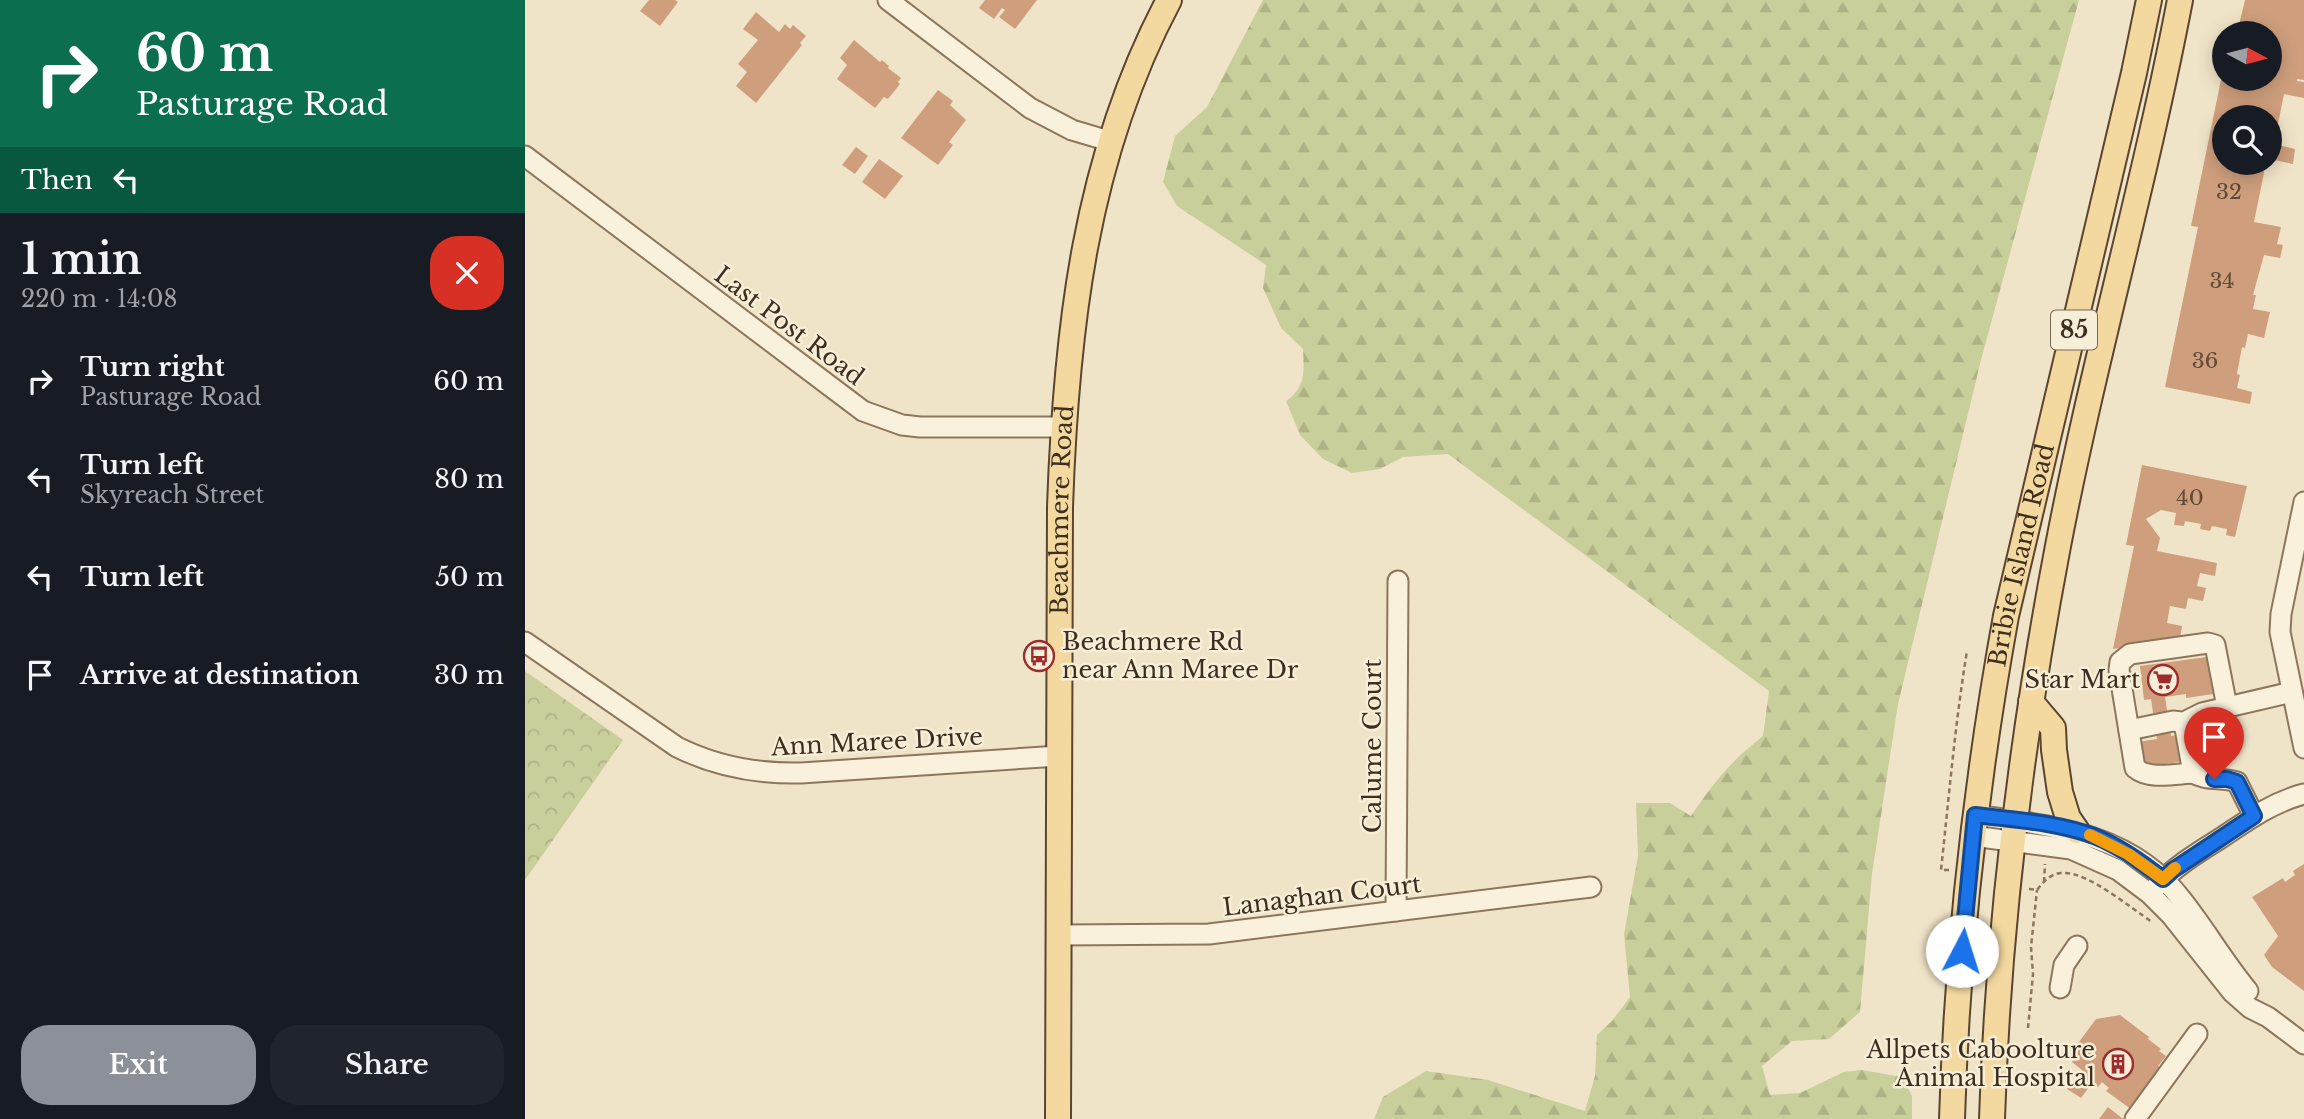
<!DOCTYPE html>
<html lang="en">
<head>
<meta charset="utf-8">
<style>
  body { margin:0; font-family:"Libre Baskerville",serif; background:#20242c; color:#f1f3f6; height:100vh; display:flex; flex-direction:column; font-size:26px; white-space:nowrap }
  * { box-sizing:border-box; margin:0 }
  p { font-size:23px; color:#9ea1a6 }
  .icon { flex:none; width:38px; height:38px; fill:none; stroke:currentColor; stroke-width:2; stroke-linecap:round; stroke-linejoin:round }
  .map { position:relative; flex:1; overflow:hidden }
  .details { display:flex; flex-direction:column; background:#171b24; width:525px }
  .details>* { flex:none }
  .hud { background:#0b6e4f; color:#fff; overflow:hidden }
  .needle { width:46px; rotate:97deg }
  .buttons { position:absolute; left:1687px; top:21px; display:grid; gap:14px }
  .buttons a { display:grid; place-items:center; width:70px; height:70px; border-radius:50%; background:#171b24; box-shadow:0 4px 18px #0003; font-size:35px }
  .pin { position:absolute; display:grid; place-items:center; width:60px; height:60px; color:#fff; margin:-72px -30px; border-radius:50% 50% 50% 0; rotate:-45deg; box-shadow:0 0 7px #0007 }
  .pin .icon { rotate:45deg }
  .me { position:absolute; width:77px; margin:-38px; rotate:5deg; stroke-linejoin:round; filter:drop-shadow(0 0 5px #0008) }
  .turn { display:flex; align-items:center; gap:24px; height:147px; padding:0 21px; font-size:32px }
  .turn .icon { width:91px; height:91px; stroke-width:2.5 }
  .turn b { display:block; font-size:49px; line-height:60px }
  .then { display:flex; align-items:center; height:66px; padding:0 21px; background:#0003; gap:14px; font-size:26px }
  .round { display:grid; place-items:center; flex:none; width:74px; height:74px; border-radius:28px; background:#20242c }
  .summary { display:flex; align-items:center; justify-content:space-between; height:119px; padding:0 21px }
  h1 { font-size:42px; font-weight:600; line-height:52px }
  .button { display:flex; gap:14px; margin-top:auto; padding:14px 21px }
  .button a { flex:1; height:80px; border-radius:28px; background:#8c9099; color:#fff; font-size:28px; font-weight:600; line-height:80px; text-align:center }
  .button a+a { background:#20242c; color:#f1f3f6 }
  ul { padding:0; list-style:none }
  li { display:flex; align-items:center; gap:21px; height:98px; padding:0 21px }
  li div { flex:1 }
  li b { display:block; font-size:26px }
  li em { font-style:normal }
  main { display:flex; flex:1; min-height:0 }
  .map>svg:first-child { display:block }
</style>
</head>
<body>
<main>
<section class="details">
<div class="hud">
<div class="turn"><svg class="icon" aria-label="right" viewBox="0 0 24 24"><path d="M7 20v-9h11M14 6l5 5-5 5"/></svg><div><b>60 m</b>Pasturage Road</div></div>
<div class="then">Then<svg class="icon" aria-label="left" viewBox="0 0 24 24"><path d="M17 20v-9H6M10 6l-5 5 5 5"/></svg></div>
</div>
<div class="summary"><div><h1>1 min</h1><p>220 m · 14:08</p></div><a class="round" style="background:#d93025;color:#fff"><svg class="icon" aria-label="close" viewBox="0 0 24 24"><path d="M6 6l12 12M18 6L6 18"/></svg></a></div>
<ul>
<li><svg class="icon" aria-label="right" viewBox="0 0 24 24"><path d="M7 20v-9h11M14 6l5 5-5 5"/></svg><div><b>Turn right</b><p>Pasturage Road</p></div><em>60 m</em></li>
<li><svg class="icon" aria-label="left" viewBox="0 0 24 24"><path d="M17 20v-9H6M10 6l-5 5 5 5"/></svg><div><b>Turn left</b><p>Skyreach Street</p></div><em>80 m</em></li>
<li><svg class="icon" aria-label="left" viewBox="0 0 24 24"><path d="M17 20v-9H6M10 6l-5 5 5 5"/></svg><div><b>Turn left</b></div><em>50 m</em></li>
<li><svg class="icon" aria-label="arrive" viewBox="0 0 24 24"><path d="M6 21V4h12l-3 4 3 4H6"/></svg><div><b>Arrive at destination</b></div><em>30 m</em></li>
</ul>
<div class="button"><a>Exit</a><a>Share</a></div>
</section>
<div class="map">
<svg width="1779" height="1119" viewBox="0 0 1779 1119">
  <defs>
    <pattern id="forest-firs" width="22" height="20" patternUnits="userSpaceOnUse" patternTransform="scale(1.75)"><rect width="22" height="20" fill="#c9cf9b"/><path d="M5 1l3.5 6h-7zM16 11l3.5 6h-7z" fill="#aeb285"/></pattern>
    <pattern id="park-crowns" width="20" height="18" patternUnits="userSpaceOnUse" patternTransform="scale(1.75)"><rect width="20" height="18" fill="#c9cf9b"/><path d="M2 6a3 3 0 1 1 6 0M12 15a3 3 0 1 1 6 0" fill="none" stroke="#aeb285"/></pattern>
  </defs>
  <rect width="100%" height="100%" fill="#f0e4c8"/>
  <path fill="url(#forest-firs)" d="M738,0H1554L1456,360L1373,704L1347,874L1335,1012L1304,1039L1267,1041L1237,1066L1245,1095L1275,1093L1319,1072L1337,1070L1377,1077L1387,1096V1119H849L858,1097L901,1071L963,1080L1060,1111L1070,1076L1072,1035L1087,1021L1105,997L1099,934L1113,856L1111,803H1145L1166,816C1190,781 1204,763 1238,736L1244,691L923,454L878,457L855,469L827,473L798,459L775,435L761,401C781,388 779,371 778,349L756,328L738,288L741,265L652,206L638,182L650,136L682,107Z"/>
  <polygon fill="url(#park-crowns)" points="0,671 98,740 0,880"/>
  <g fill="#cf9f7d">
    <polygon points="124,0 150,0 153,2 135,26 115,11"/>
    <polygon points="460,0 512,0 490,29 474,17 480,10 477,8 469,19 454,8"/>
    <polygon points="1720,0 1779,0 1779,80 1772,79 1772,81 1779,82 1779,98 1759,94 1749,144 1770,149 1768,164 1745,159 1745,117 1699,117 1699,163 1741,163 1729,222 1756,227 1752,244 1758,245 1755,258 1739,255 1728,295 1731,295 1728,309 1745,312 1739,338 1723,334 1720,348 1717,347 1712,374 1715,375 1712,388 1727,392 1725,404 1640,387 1673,227 1666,226 1698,70 1699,79 1745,79 1745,33 1712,33"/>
    <polygon points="231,12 254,32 260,24 265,29 268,25 281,36 275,43 277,45 231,103 211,86 222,72 213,64 233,40 218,29"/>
    <polygon points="329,40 355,62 357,60 364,66 363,68 376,78 373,82 375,84 363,99 359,97 350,108 312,79 322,65 315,58"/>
    <polygon points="413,90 428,101 425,105 441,120 424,142 428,145 413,165 376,138"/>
    <polygon points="331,147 343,156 330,174 317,165"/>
    <polygon points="354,159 378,176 360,199 337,182"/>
    <polygon points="1617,465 1722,486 1710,537 1701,535 1702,529 1687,526 1685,531 1675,529 1676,524 1660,521 1659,526 1649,525 1651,513 1636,510 1621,519 1635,538 1632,551 1692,563 1690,576 1675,573 1672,586 1681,588 1678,601 1663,598 1661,609 1645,606 1642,623 1657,626 1655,639 1588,649 1609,546 1601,545"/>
    <polygon points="1689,656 1695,693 1661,698 1661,694 1640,697 1646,736 1698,728 1702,754 1616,768 1612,742 1632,739 1626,699 1619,700 1615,666"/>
    <polygon points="1779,864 1779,991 1747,967 1739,955 1753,936 1727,897 1758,878 1760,882 1770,875 1768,871"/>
    <polygon points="1595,1015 1624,1037 1623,1039 1636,1049 1634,1051 1641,1056 1633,1066 1640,1071 1610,1112 1581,1091 1584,1088 1577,1082 1573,1087 1567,1083 1556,1098 1542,1089 1557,1070 1547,1062 1551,1057 1545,1054 1571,1019"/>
    <polygon points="1583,1107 1598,1119 1574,1119"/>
  </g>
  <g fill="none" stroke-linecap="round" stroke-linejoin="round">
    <g stroke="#8d765c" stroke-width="23">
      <g id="minor">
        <polyline points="363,0 505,108 547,130 584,141"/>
        <polyline points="0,156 338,411 377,425 395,427 538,427"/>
        <polyline points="1779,502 1756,614 1755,632 1779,748"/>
        <path d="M0,642L152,747C192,767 232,774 276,773L534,756"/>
        <polyline points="1604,730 1648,721 1656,722 1660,728"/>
        <path d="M1668,773C1650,774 1624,780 1610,768L1594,670L1595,662L1605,654L1683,643L1690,645L1702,707"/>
        <path d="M1450,815C1527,826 1606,832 1657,900C1680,929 1699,962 1723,991"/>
        <path d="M1729,816L1712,782C1697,777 1681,781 1668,773L1660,728L1663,720L1677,713L1767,692"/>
        <polyline points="1448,836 1546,849 1593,870 1625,894 1646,915 1708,993 1725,1008 1743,1017 1779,1044"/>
        <path d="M1630,888C1649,867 1672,853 1696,838C1723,820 1748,802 1779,794"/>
        <polyline points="871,911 873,581"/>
        <polyline points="533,935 684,934 1066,887"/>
        <polyline points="1535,988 1539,965 1552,946"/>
        <polyline points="1610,1119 1672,1034"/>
      </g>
    </g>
    <g stroke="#5b4430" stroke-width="28">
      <g id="major">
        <polyline points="1506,702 1528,728 1529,750 1535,792 1543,818 1552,831"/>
        <path id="s1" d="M533,1119L535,507C541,331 560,158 644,0"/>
        <path id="s2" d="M1427,1119C1432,950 1451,782 1481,616L1609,73L1624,0"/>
        <path d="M1467,1119C1473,927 1497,735 1533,546C1568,363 1620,183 1655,0"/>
      </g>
    </g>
    <g stroke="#8d765c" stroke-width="2.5" stroke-dasharray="5 3.5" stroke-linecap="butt">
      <path d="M1424,870H1416C1424,797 1430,724 1442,651"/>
      <polyline points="1519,882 1520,864"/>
      <path d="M1504,889L1512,890C1519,881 1527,872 1540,873C1564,873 1606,908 1627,922"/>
      <polyline points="1503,1028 1508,974 1506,947 1512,890"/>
    </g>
    <use href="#minor" stroke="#faf1dc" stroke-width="19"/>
    <use href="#major" stroke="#f3d9a0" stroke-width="24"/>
  </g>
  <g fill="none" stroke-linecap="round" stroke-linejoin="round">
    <g stroke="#114b97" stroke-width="18">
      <path id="route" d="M1437,951L1450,815C1489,820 1531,822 1569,836C1594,846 1617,862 1638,879L1648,870L1729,816L1712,782L1702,779H1689"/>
    </g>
    <use href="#route" stroke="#1a73e8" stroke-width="12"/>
    <polyline stroke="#f59e0b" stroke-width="12" points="1565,835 1603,854 1638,879 1650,868"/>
  </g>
  <defs>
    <g id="bus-ring" transform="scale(1.575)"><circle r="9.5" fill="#f7eed8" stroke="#9e2a2b" stroke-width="1.5"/><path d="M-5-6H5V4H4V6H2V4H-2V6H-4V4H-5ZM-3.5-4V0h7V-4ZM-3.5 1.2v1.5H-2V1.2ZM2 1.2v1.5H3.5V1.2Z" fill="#9e2a2b"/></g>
    <g id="supermarket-ring" transform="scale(1.575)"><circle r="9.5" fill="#f7eed8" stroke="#9e2a2b" stroke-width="1.5"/><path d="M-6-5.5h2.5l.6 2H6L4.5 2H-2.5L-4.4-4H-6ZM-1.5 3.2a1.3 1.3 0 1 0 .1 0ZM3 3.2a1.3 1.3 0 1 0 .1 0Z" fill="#9e2a2b"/></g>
    <g id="building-ring" transform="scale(1.575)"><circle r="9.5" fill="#f7eed8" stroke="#9e2a2b" stroke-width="1.5"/><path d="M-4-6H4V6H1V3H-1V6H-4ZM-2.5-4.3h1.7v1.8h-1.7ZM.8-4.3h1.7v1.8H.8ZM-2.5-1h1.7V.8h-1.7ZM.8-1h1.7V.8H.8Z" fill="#9e2a2b"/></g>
  </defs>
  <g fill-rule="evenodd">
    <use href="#bus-ring" x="514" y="656"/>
    <use href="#supermarket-ring" x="1638" y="680"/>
    <use href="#building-ring" x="1593" y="1064"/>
  </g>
  <g text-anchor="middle" stroke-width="5" stroke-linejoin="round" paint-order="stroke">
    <g font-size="21" fill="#624a37">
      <text x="1704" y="199">32</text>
      <text x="1697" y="288">34</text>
      <text x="1680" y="368">36</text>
      <text x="1665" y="505">40</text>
    </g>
    <rect fill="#f7eed8" stroke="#756857" stroke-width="2" x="1526" y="310.5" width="46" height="39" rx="5"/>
    <g font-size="23" font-weight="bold" fill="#3d2e20">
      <text x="1549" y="338">85</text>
    </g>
    <g font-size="24" fill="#3d2e20" stroke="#f7eed8">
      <text transform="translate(264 326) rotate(37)" y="8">Last Post Road</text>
      <text dy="8" stroke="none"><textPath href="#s1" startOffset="609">Beachmere Road</textPath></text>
      <text dy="8" stroke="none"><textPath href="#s2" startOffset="569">Bribie Island Road</textPath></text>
      <text transform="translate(352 742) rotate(-3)" y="8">Ann Maree Drive</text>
      <text transform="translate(848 746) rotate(-90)" y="8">Calume Court</text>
      <text transform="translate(797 896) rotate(-7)" y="8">Lanaghan Court</text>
    </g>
    <g font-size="24" fill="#3d2e20" stroke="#f7eed8" text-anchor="end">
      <text x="537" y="650" text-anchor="start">Beachmere Rd<tspan x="537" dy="28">near Ann Maree Dr</tspan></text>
      <text x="1615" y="688">Star Mart</text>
      <text x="1570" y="1058">Allpets Caboolture<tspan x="1570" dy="28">Animal Hospital</tspan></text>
    </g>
  </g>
</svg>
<div class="buttons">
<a><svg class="needle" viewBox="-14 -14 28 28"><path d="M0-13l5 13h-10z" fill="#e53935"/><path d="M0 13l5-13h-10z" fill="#9ea1a6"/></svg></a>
<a><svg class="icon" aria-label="search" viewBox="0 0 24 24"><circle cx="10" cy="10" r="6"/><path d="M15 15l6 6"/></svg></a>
</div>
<div class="pin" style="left:1689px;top:779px;background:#d93025"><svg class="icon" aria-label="arrive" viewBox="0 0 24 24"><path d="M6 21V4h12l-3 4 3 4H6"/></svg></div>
<svg class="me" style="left:1437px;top:951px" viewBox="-20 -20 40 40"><circle r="19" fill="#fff"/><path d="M0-13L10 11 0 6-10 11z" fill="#1a73e8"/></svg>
</div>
</main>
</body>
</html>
